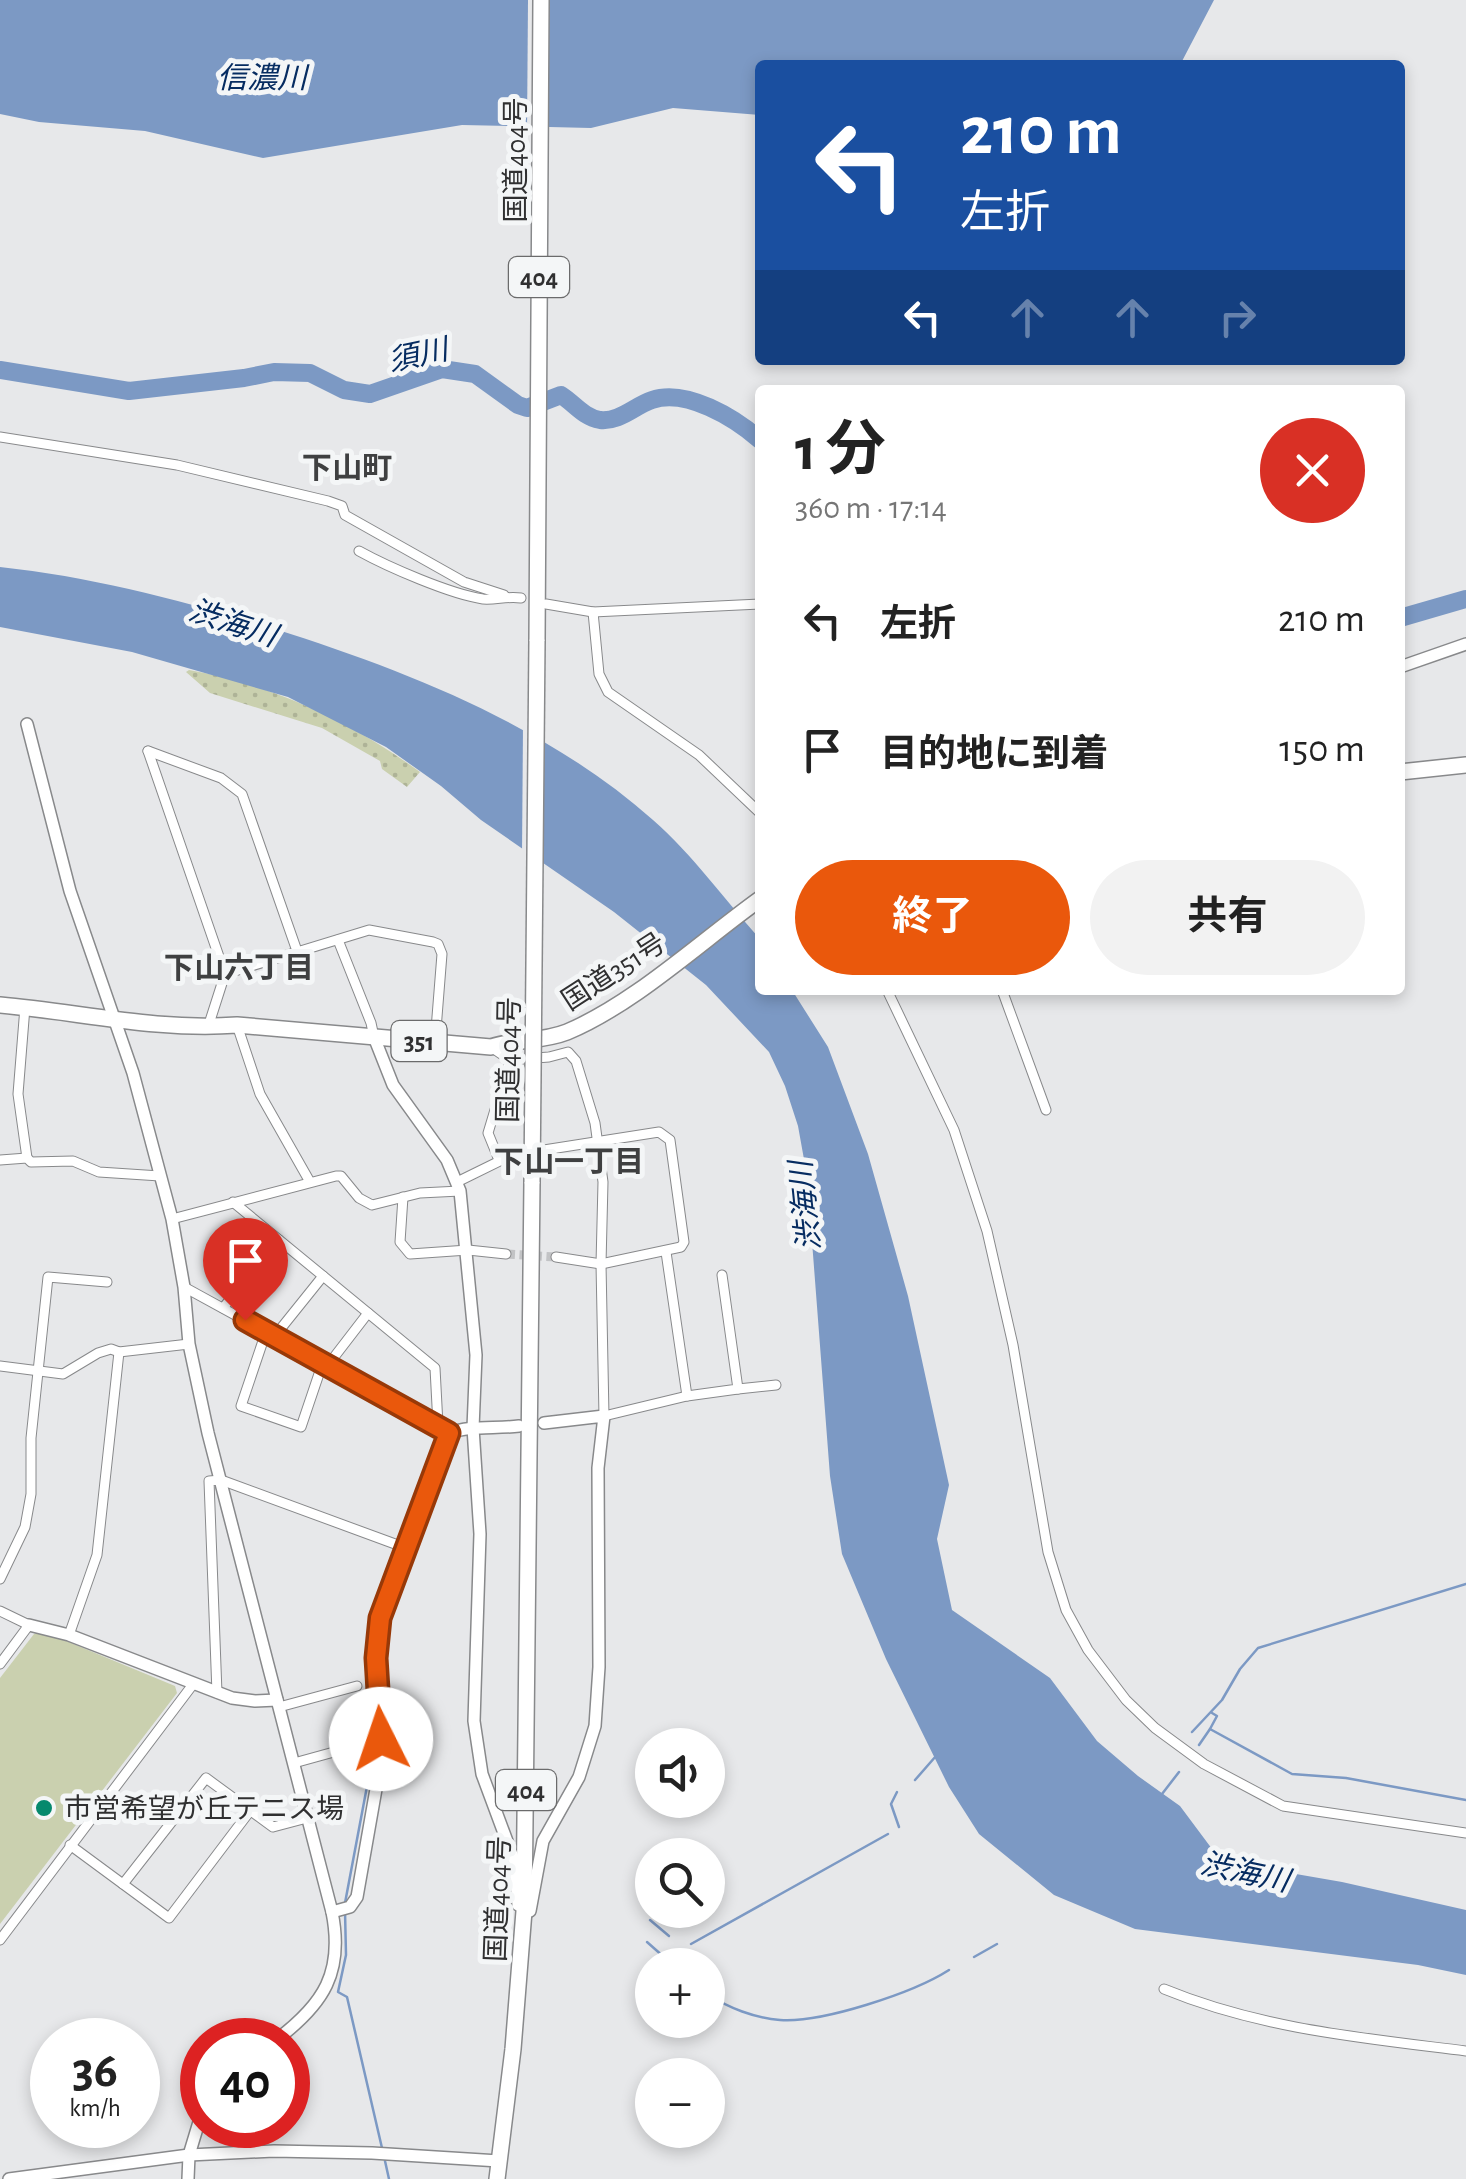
<!DOCTYPE html>
<html lang="ja">
<head>
<meta charset="utf-8">
<style>
  body { margin:0; font-family:"Alegreya Sans","Noto Sans JP",sans-serif; background:#f2f2f2; color:#222; height:100vh; display:flex; flex-direction:column; font-size:38px; white-space:nowrap }
  * { box-sizing:border-box; margin:0 }
  p { font-size:32px; color:#767676 }
  .icon { flex:none; width:55px; height:55px; fill:none; stroke:currentColor; stroke-width:2; stroke-linecap:round; stroke-linejoin:round }
  .map { position:relative; flex:1; overflow:hidden }
  .drawer { position:absolute; left:755px; top:385px; width:650px; height:610px; display:flex; flex-direction:column; background:#fff; border-radius:10px; box-shadow:0 5px 15px #0003 }
  .drawer>* { flex:none }
  .top-card { position:absolute; left:755px; top:60px; width:650px; height:305px; border-radius:10px; box-shadow:0 5px 15px #0003; background:#1a4fa0; color:#fff; overflow:hidden }
  .fabs { position:absolute; left:635px; top:1728px; display:grid; gap:20px }
  .fabs a { display:grid; place-items:center; width:90px; height:90px; border-radius:50%; background:#fff; box-shadow:0 5px 15px #0003; font-size:50px }
  .speed { position:absolute; left:30px; top:2018px; display:flex; gap:20px; font-size:50px; font-weight:700; text-align:center }
  .speed>* { display:grid; place-content:center; width:130px; height:130px; border-radius:50%; background:#fff; box-shadow:0 5px 15px #0003; line-height:1 }
  .speed small { font-size:25px; font-weight:400 }
  .speed .limit { border:15px solid #d22; background:#fff; color:#111 }
  .pin { position:absolute; display:grid; place-items:center; width:85px; height:85px; color:#fff; margin:-102px -42px; border-radius:50% 50% 50% 0; rotate:-45deg; box-shadow:0 0 10px #0007 }
  .pin .icon { rotate:45deg }
  .me { position:absolute; width:110px; margin:-55px; rotate:356deg; stroke-linejoin:round; filter:drop-shadow(0 0 8px #0008) }
  .turn { display:flex; align-items:center; gap:35px; height:210px; padding:0 40px; font-size:45px }
  .turn .icon { width:130px; height:130px; stroke-width:2.5 }
  .turn b { display:block; font-size:70px; line-height:85px }
  .lanes { display:flex; align-items:center; height:95px; padding:0 40px; background:#0003; justify-content:center; gap:50px; direction:ltr }
  .lanes .off { opacity:.35 }
  .round { display:grid; place-items:center; flex:none; width:105px; height:105px; border-radius:52px; background:#f2f2f2 }
  .summary { display:flex; align-items:center; justify-content:space-between; height:170px; padding:0 40px }
  h1 { font-size:60px; font-weight:700; line-height:75px }
  .cta { display:flex; gap:20px; margin-top:auto; padding:20px 40px }
  .cta a { flex:1; height:115px; border-radius:60px; background:#ea580c; color:#fff; font-size:40px; font-weight:700; line-height:115px; text-align:center }
  .cta a+a { background:#f2f2f2; color:#222 }
  ul { padding:0; list-style:none }
  li { display:flex; align-items:center; gap:30px; height:130px; padding:0 40px }
  li div { flex:1 }
  li b { display:block; font-size:38px }
  li em { font-style:normal }
  .map>svg:first-child { display:block }
</style>
</head>
<body>
<div class="map">
<svg width="1466" height="2179" viewBox="0 0 1466 2179">
  <defs>
    <pattern id="grass-dots" width="8" height="8" patternUnits="userSpaceOnUse" patternTransform="scale(2.5)"><rect width="8" height="8" fill="#cad0af"/><path d="M2 2h.1M6 6h.1" fill="none" stroke="#aeb397" stroke-width="1.8" stroke-linecap="round"/></pattern>
  </defs>
  <rect width="100%" height="100%" fill="#e7e8ea"/>
  <path fill="url(#grass-dots)" d="M189,670C272,684 353,723 420,772L407,787L382,769L380,761L322,728L210,693L186,672Z"/>
  <polygon fill="#cad0af" points="42,1631 175,1686 177,1693 0,1924 0,1678 34,1634"/>
  <g fill="#7c99c4">
    <polygon points="0,0 1214,0 1180,65 760,65 760,115 673,108 591,128 462,125 263,158 145,131 39,122 0,114"/>
    <path d="M0,567C93,577 185,601 275,629C408,671 547,726 653,820C692,854 725,900 760,939V990H792L828,1047L868,1154L908,1296L949,1485L937,1539L952,1610L1050,1678L1097,1741L1138,1776L1180,1806L1221,1861L1342,1882L1466,1910V1975L1418,1965L1135,1929L1054,1895L979,1834L949,1787L886,1659L842,1554L830,1476L807,1176L798,1126L785,1086L769,1052L706,985L614,912L481,820L441,786L386,747L288,697L132,652L0,627Z"/>
  </g>
  <g fill="#e7e8ea">
    <polygon points="528,0 548,0 547,132 527,132"/>
    <polygon points="523,726 543,737 542,869 522,855"/>
  </g>
  <g fill="none" stroke-linecap="round" stroke-linejoin="round">
    <g stroke="#7c99c4" stroke-width="2.5">
      <polyline points="1210,1729 1217,1716 1212,1713"/>
      <polyline points="1192,1732 1222,1700 1240,1669 1258,1648 1466,1584"/>
      <polyline points="1199,1745 1210,1729 1292,1774 1346,1778 1466,1800"/>
      <polyline points="915,1780 936,1756"/>
      <polyline points="897,1792 891,1804 899,1827"/>
      <polyline points="1162,1794 1179,1772"/>
      <polyline points="345,1903 368,1781 370,1679"/>
      <polyline points="345,1911 346,1955 338,1992 347,1997 382,2148"/>
      <polyline points="650,1920 669,1936"/>
      <polyline points="647,1942 673,1965"/>
      <polyline points="691,1944 888,1834"/>
      <polyline points="974,1957 997,1944"/>
      <path d="M708,1994C728,2008 755,2018 780,2020C822,2023 913,1993 949,1970"/>
      <polyline points="385,2161 389,2179"/>
    </g>
    <g stroke="#7c99c4" stroke-width="18">
      <path d="M0,370L129,391L244,378L274,372L310,373L344,390L370,394L442,369L475,374L518,405L527,408L561,395C575,404 583,417 600,420C620,422 634,406 652,400C686,388 735,418 760,440"/>
      <polyline points="1400,618 1466,599"/>
    </g>
    <polyline stroke="#c2c3c5" stroke-width="9" stroke-dasharray="9 4.5" stroke-linecap="butt" points="506,1254 556,1257"/>
    <g stroke="#88898b" stroke-width="11">
      <g id="street">
        <polyline points="0,437 177,465 328,501 342,506 345,515 464,582 504,595"/>
        <path d="M359,551C388,567 450,594 483,599C496,600 507,596 521,598"/>
        <polyline points="546,604 593,612 760,604"/>
        <polyline points="593,612 599,674 608,692 699,755 760,813"/>
        <polyline points="148,751 225,974 208,1027"/>
        <polyline points="148,751 221,778 242,794 297,951"/>
        <polyline points="338,940 371,1023 374,1037"/>
        <polyline points="225,974 369,930 433,942 438,944 442,954 435,1042"/>
        <polyline points="887,990 954,1130 987,1231 1013,1345 1048,1552 1066,1610 1088,1650 1126,1700 1155,1728 1204,1764 1283,1806 1466,1833"/>
        <polyline points="1002,990 1046,1110"/>
        <polyline points="25,1007 18,1094 27,1158"/>
        <polyline points="237,1025 260,1094 310,1182"/>
        <polyline points="491,1047 510,1060 549,1057 568,1052 576,1061 595,1123 603,1182 601,1264 604,1416 687,1396 738,1389 722,1275"/>
        <polyline points="0,1160 27,1158 31,1162 73,1161 99,1172 160,1176"/>
        <polyline points="499,1160 488,1133 510,1060"/>
        <polyline points="457,1182 512,1155 659,1132 670,1140 684,1242 681,1247 601,1264 556,1257"/>
        <polyline points="403,1197 400,1242 410,1254 468,1250 506,1254"/>
        <polyline points="233,1202 435,1368 438,1425"/>
        <polyline points="172,1219 336,1176 341,1176 359,1198 372,1205 420,1193 460,1191"/>
        <polyline points="666,1252 687,1396"/>
        <polyline points="184,1287 438,1426"/>
        <polyline points="223,1308 279,1240"/>
        <polyline points="266,1332 241,1406 301,1427 323,1362"/>
        <polyline points="274,1337 323,1276"/>
        <polyline points="328,1365 368,1313"/>
        <polyline points="0,1366 63,1374 98,1353 111,1349 119,1352 189,1344"/>
        <polyline points="738,1389 776,1385"/>
        <polyline points="0,1579 25,1527 31,1494 31,1438 48,1277 107,1282"/>
        <polyline points="0,1611 29,1625 0,1664"/>
        <polyline points="69,1635 97,1555 119,1352"/>
        <polyline points="217,1693 209,1481 221,1480 406,1548"/>
        <polyline points="279,1707 357,1686"/>
        <polyline points="294,1763 381,1739"/>
        <polyline points="70,1845 169,1918 250,1811"/>
        <polyline points="123,1884 206,1778 273,1827 307,1818"/>
        <polyline points="0,1940 194,1683"/>
        <path d="M1164,1989C1261,2029 1363,2038 1466,2051"/>
      </g>
    </g>
    <g stroke="#88898b" stroke-width="14">
      <g id="secondary">
        <polyline points="1400,667 1466,644"/>
        <path d="M27,724L70,891L133,1073L172,1219L184,1287L189,1344L208,1433L332,1912C344,1972 324,2004 276,2040"/>
        <polyline points="374,1037 393,1085 447,1160 460,1191 476,1355 473,1428 480,1534 474,1721 482,1774 514,1860 518,1905"/>
        <polyline points="29,1625 69,1635 232,1698 255,1701 277,1700"/>
        <polyline points="530,1911 543,1841 579,1777 595,1726 599,1667 598,1468 604,1416 544,1423"/>
        <path d="M332,1912L350,1907L357,1897L382,1755L376,1658L380,1618L385,1597L413,1536L443,1444L449,1433C470,1425 496,1429 519,1426"/>
        <polyline points="9,2179 189,2155 274,2151 372,2153 499,2161"/>
        <polyline points="188,2179 189,2155 202,2112"/>
      </g>
    </g>
    <g stroke="#88898b" stroke-width="18">
      <g id="highway">
        <polyline points="537,641 541,0"/>
        <polyline points="1400,772 1466,765"/>
        <path d="M0,1005C80,1012 156,1031 237,1025L491,1047C515,1039 542,1042 567,1032C634,1004 700,942 760,899"/>
        <polyline points="497,2179 513,2049 524,1911 532,1182"/>
      </g>
    </g>
    <use href="#street" stroke="#fff" stroke-width="9"/>
    <use href="#secondary" stroke="#fff" stroke-width="11"/>
    <use href="#highway" stroke="#fff" stroke-width="15"/>
    <g stroke="#88898b" stroke-width="18" stroke-linecap="butt">
      <polyline id="highway-bridge" points="532,1182 537,641"/>
    </g>
    <use href="#highway-bridge" stroke="#fff" stroke-width="15"/>
  </g>
  <g fill="none" stroke-linecap="round" stroke-linejoin="round">
    <g stroke="#983908" stroke-width="25">
      <polyline id="route" points="245,1320 449,1433 380,1618 376,1658 381,1739"/>
    </g>
    <use href="#route" stroke="#ea580c" stroke-width="18"/>
  </g>
  <circle fill="#05896d" stroke="#f4f6f7" stroke-width="4" cx="44" cy="1808" r="10"/>
  <g text-anchor="middle" stroke-width="10" stroke-linejoin="round" paint-order="stroke">
    <g fill="#f4f6f7" stroke="#6b6b6c" stroke-width="2.5">
      <rect x="509" y="257" width="60" height="40" rx="8"/>
      <rect x="391.5" y="1021" width="55" height="40" rx="8"/>
      <rect x="496" y="1770" width="60" height="40" rx="8"/>
    </g>
    <g font-size="25" font-weight="bold" fill="#303031">
      <text x="539" y="286">404</text>
      <text x="419" y="1050">351</text>
      <text x="526" y="1799">404</text>
    </g>
    <g font-size="28" fill="#303031" stroke="#f4f6f7">
      <text transform="translate(515 160) rotate(-90)" y="10">国道404号</text>
      <text transform="translate(613 971) rotate(-33)" y="10">国道351号</text>
      <text transform="translate(508 1060) rotate(-89)" y="10">国道404号</text>
      <text transform="translate(497 1899) rotate(-88)" y="10">国道404号</text>
    </g>
    <g font-size="28" fill="#303031" stroke="#f4f6f7" text-anchor="start">
      <text x="64" y="1818">市営希望が丘テニス場</text>
    </g>
    <g font-size="30" font-style="italic" fill="#062c61" stroke="#f4f6f7">
      <text x="262" y="88">信濃川</text>
      <text transform="translate(418 355) rotate(-12)" y="10">須川</text>
      <text transform="translate(233 623) rotate(18)" y="10">渋海川</text>
      <text transform="translate(805 1206) rotate(-96)" y="10">渋海川</text>
      <text transform="translate(1245 1872) rotate(12)" y="10">渋海川</text>
    </g>
    <g font-size="30" font-weight="bold" fill="#3f4041" stroke="#f4f6f7">
      <text x="347" y="478">下山町</text>
      <text x="239" y="978">下山六丁目</text>
      <text x="569" y="1172">下山一丁目</text>
    </g>
  </g>
</svg>
<div class="fabs">
<a><svg class="icon" aria-label="sound" viewBox="0 0 24 24"><path d="M4 9h4l5-4v14l-5-4H4zM17 9q2 3 0 6"/></svg></a>
<a><svg class="icon" aria-label="search" viewBox="0 0 24 24"><circle cx="10" cy="10" r="6"/><path d="M15 15l6 6"/></svg></a>
<a>+</a>
<a>−</a>
</div>
<div class="speed"><div>36<small>km/h</small></div><div class="limit">40</div></div>
<div class="pin" style="left:245px;top:1320px;background:#d93025"><svg class="icon" aria-label="arrive" viewBox="0 0 24 24"><path d="M6 21V4h12l-3 4 3 4H6"/></svg></div>
<svg class="me" style="left:381px;top:1739px" viewBox="-20 -20 40 40"><circle r="19" fill="#fff"/><path d="M0-13L10 11 0 6-10 11z" fill="#ea580c"/></svg>
<div class="top-card">
<div class="turn"><svg class="icon" aria-label="left" viewBox="0 0 24 24"><path d="M17 20v-9H6M10 6l-5 5 5 5"/></svg><div><b>210 m</b>左折</div></div>
<div class="lanes"><svg class="icon" aria-label="left" viewBox="0 0 24 24"><path d="M17 20v-9H6M10 6l-5 5 5 5"/></svg><svg class="icon off" aria-label="ahead" viewBox="0 0 24 24"><path d="M12 20V5M6 11l6-6 6 6"/></svg><svg class="icon off" aria-label="ahead" viewBox="0 0 24 24"><path d="M12 20V5M6 11l6-6 6 6"/></svg><svg class="icon off" aria-label="right" viewBox="0 0 24 24"><path d="M7 20v-9h11M14 6l5 5-5 5"/></svg></div>
</div>
<section class="drawer">
<div class="summary"><div><h1>1 分</h1><p>360 m · 17:14</p></div><a class="round" style="background:#d93025;color:#fff"><svg class="icon" aria-label="close" viewBox="0 0 24 24"><path d="M6 6l12 12M18 6L6 18"/></svg></a></div>
<ul>
<li><svg class="icon" aria-label="left" viewBox="0 0 24 24"><path d="M17 20v-9H6M10 6l-5 5 5 5"/></svg><div><b>左折</b></div><em>210 m</em></li>
<li><svg class="icon" aria-label="arrive" viewBox="0 0 24 24"><path d="M6 21V4h12l-3 4 3 4H6"/></svg><div><b>目的地に到着</b></div><em>150 m</em></li>
</ul>
<div class="cta"><a>終了</a><a>共有</a></div>
</section>
</div>
</body>
</html>
